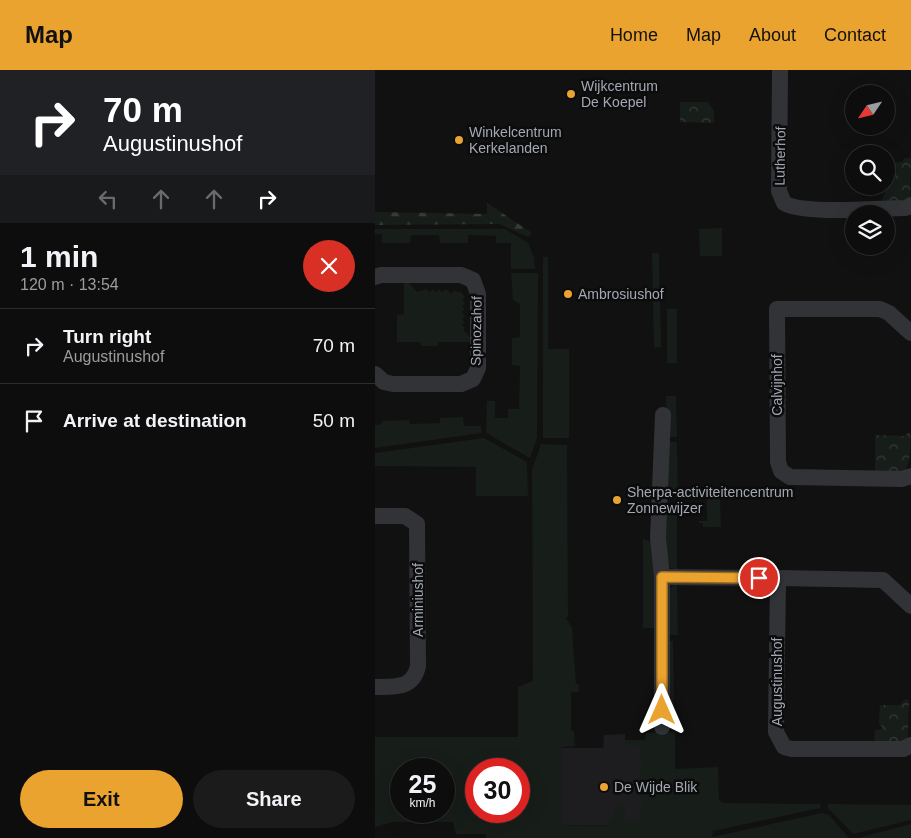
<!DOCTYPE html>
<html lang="en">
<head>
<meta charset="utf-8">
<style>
  body { margin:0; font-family:Helvetica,sans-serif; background:#1b1b1c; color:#f1f3f6; height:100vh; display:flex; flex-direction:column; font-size:19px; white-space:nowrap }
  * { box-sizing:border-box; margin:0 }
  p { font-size:16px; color:#9a9c9e }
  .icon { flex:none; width:28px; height:28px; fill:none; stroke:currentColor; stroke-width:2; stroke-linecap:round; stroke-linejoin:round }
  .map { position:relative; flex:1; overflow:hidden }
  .sheet { display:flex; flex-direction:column; background:#0d0d0e; width:375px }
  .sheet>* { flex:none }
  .banner { background:#202124; color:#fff; overflow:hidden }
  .needle { width:32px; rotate:235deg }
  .controls { position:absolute; left:470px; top:15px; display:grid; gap:10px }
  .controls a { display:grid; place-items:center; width:50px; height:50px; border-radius:50%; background:#0d0d0e; box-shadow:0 5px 20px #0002,0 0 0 1px #2d2d2e; font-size:25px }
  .speed { position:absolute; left:15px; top:688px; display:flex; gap:10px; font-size:25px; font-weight:700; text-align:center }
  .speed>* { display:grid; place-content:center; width:65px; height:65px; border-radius:50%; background:#0d0d0e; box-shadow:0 5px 20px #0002,0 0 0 1px #2d2d2e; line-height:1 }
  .speed small { font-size:12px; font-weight:400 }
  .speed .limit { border:8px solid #d22; background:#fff; color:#111 }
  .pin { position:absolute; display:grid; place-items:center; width:42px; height:42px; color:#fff; margin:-21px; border:2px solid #fff; border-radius:50%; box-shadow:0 1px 5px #0007 }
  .me { position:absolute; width:55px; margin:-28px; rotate:0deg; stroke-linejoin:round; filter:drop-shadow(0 0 4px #0008) }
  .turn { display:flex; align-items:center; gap:18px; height:105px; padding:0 20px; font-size:22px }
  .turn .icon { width:65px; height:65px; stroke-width:2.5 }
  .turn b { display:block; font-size:35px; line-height:42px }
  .lanes { display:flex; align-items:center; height:48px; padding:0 20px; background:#0003; justify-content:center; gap:25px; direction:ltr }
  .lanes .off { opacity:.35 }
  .round { display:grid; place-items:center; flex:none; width:52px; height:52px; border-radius:26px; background:#1b1b1c }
  .head { display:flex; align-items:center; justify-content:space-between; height:85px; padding:0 20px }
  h1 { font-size:30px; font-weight:800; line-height:38px }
  .primary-button { display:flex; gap:10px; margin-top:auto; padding:10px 20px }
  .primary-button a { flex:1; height:58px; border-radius:30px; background:#eba330; color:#111; font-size:20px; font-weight:800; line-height:58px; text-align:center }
  .primary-button a+a { background:#1b1b1c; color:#f1f3f6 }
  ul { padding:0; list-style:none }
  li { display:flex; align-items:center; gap:15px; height:75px; padding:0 20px; border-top:1px solid #2d2d2e }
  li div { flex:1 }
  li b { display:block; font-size:19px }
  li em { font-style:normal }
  header { display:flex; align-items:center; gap:30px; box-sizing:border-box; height:70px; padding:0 25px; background:#eba330; color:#111 }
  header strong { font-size:24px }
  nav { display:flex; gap:28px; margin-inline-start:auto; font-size:18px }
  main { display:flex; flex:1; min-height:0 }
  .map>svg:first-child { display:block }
</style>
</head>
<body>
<header>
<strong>Map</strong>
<nav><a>Home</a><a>Map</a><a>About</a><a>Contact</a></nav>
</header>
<main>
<section class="sheet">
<div class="banner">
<div class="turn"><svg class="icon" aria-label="right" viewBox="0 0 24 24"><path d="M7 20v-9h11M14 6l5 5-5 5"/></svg><div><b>70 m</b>Augustinushof</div></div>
<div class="lanes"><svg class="icon off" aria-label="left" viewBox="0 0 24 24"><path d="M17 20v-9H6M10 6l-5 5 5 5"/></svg><svg class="icon off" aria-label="ahead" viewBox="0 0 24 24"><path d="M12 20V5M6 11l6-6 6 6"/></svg><svg class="icon off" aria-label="ahead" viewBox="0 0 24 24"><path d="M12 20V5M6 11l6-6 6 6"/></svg><svg class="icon" aria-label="right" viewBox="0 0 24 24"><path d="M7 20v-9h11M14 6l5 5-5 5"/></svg></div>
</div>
<div class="head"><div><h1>1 min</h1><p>120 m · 13:54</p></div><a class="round" style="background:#d93025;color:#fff"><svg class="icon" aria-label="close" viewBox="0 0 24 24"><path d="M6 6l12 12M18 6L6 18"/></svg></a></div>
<ul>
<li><svg class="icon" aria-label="right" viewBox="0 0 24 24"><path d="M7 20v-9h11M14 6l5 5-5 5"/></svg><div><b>Turn right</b><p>Augustinushof</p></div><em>70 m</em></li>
<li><svg class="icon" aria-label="arrive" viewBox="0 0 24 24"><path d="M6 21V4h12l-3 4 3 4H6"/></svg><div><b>Arrive at destination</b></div><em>50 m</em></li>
</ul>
<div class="primary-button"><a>Exit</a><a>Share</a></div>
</section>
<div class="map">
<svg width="536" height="768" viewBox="0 0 536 768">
  <defs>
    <pattern id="forest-firs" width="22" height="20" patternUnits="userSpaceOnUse" patternTransform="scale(1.25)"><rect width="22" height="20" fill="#171d18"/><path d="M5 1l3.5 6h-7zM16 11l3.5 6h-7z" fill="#363b37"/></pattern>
    <pattern id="park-crowns" width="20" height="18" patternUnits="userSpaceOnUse" patternTransform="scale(1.25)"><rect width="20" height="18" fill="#171d18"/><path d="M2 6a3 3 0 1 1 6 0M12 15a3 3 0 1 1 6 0" fill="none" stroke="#363b37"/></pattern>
  </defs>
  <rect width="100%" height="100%" fill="#111112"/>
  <polygon fill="#1d1d1f" points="250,664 250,670 270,670 270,756 187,755 187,678 228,678 229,665"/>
  <g fill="#171d18" fill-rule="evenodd">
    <polygon points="347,158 347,186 325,186 324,159"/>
    <polygon points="0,159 130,159 153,173 159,187 160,199 136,199 136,173 121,173 121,166 93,165 93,173 65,173 64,165 36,165 35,173 7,173 7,164 0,164"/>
    <polygon points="277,183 284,183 286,277 279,278"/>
    <polygon points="168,187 173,187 173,279 194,279 194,368 168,368"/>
    <polygon points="136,203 163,203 162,368 155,388 111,363 112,331 120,331 120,348 133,348 133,339 144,339 145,296 137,295 137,268 145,267 145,234 138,230"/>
    <polygon points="29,213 34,213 42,222 51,219 55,222 58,219 61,222 64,219 67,222 71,219 76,224 80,220 83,223 85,221 90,227 87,230 90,233 87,236 90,239 87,242 90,246 87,249 90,252 87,255 90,258 88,260 95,267 95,272 63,272 63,276 46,276 45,272 22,272 22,245 29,244"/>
    <rect x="292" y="239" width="10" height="54"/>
    <polygon points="291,326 301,326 302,367 292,367"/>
    <polygon points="88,347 89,356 106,356 107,363 0,378 0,355 7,354 7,351 34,350 35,354 65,353 65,348"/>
    <polygon points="109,368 152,392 153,426 101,426 101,397 0,396 0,383"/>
    <polygon points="292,372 302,372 303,425 292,425"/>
    <path d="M166,374L192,375L193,546L191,548L197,558L201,614H204V622H196V661H199L200,676L187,677V755L236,756L233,749H239L240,734L250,735V750H265L267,727H265V698H267V690H265V675H250V670H270L271,663L300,662V699L343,697L344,730L348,733L446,734L445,738L338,761L337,767L447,743L454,745L474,768H111V764H81L78,752H18L0,757V667H143V617L158,611L157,400ZM26,699H69V741H26ZM101,699H144V741H101Z"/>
    <polygon points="332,429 345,429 346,457 328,457 328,453 324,453 324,451 332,451"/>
    <polygon points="288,438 302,439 302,500 293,497"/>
    <polygon points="268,469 277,472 280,505 279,558 268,558"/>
    <polygon points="302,513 303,565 291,565 293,520"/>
    <polygon points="289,571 298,571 299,637 290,637"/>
    <polygon points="453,734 536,735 536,750 478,764 453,738"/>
    <polygon points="536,754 536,768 483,768"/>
  </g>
  <polygon fill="url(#forest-firs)" points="112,133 157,163 153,167 124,154 0,155 0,142 112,144"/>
  <g fill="url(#park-crowns)">
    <polygon points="305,32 333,32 339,41 339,53 305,52"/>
    <polygon points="529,88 536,88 535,127 532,130 506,132 513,116 511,93 527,92"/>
    <path d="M535,362C536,374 536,393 529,402H500V365L529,366Z"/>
    <polygon points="530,629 534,630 533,667 528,672 499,674 500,660 505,660 507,657 504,654 505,635 525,635"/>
  </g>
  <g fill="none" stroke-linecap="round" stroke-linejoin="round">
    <g stroke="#323337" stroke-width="16">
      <path d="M405,0L404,121L409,133C429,145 504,138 531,138L536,135"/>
      <polyline points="0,207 6,205 86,205 98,210 103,224 103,298 98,309 86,314 18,314 9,312 0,304"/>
      <polyline points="536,263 514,243 505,239 402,239 403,392 406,401 415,407 527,409 536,406"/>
      <path d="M0,446H30L42,454L43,596C38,619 20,617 0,617"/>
      <polyline points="287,507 403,508"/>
      <polyline points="536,536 508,510 403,508 401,662 409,677 417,679 528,679 536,675"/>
      <polyline points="287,657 287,507 283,468 288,345"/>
    </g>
  </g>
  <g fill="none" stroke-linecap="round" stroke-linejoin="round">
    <g stroke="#996a1f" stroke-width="12">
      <polyline id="route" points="287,640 287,507 384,508"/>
    </g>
    <use href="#route" stroke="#eba330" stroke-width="9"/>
  </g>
  <g fill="#eba330" stroke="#0c0c0d" stroke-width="2">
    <circle cx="196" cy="24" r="5"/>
    <circle cx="84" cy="70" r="5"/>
    <circle cx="193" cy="224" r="5"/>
    <circle cx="242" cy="430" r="5"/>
    <circle cx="229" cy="717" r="5"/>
  </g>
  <g text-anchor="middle" stroke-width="5" stroke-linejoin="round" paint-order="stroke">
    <g font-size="14" fill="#a3a8b3" stroke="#0c0c0d" text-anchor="start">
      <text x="206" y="21">Wijkcentrum<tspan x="206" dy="16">De Koepel</tspan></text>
      <text x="94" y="67">Winkelcentrum<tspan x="94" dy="16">Kerkelanden</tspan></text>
      <text x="203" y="229">Ambrosiushof</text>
      <text x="252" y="427">Sherpa-activiteitencentrum<tspan x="252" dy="16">Zonnewijzer</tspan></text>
      <text x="239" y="722">De Wijde Blik</text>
    </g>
    <g font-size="14" fill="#a3a8b3" stroke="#0c0c0d">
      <text transform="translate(405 86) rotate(-89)" y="5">Lutherhof</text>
      <text transform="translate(101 261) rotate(-89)" y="5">Spinozahof</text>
      <text transform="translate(402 315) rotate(-90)" y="5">Calvijnhof</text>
      <text transform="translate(43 530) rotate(-90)" y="5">Arminiushof</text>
      <text transform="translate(402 612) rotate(-90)" y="5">Augustinushof</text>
    </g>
  </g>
</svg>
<div class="controls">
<a><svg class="needle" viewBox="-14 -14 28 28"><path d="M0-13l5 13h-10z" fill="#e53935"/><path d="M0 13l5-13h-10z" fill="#9a9c9e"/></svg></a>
<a><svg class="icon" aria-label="search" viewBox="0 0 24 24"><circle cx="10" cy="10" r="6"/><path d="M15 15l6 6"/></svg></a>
<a><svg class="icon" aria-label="layers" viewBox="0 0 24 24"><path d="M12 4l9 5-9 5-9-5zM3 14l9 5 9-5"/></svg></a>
</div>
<div class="speed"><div>25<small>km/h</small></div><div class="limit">30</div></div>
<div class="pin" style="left:384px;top:508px;background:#d93025"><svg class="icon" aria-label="arrive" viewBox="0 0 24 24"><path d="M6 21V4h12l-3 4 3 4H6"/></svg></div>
<svg class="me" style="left:287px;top:640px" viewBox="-20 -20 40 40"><path d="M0-17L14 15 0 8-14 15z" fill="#eba330" stroke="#fff" stroke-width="4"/></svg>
</div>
</main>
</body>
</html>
